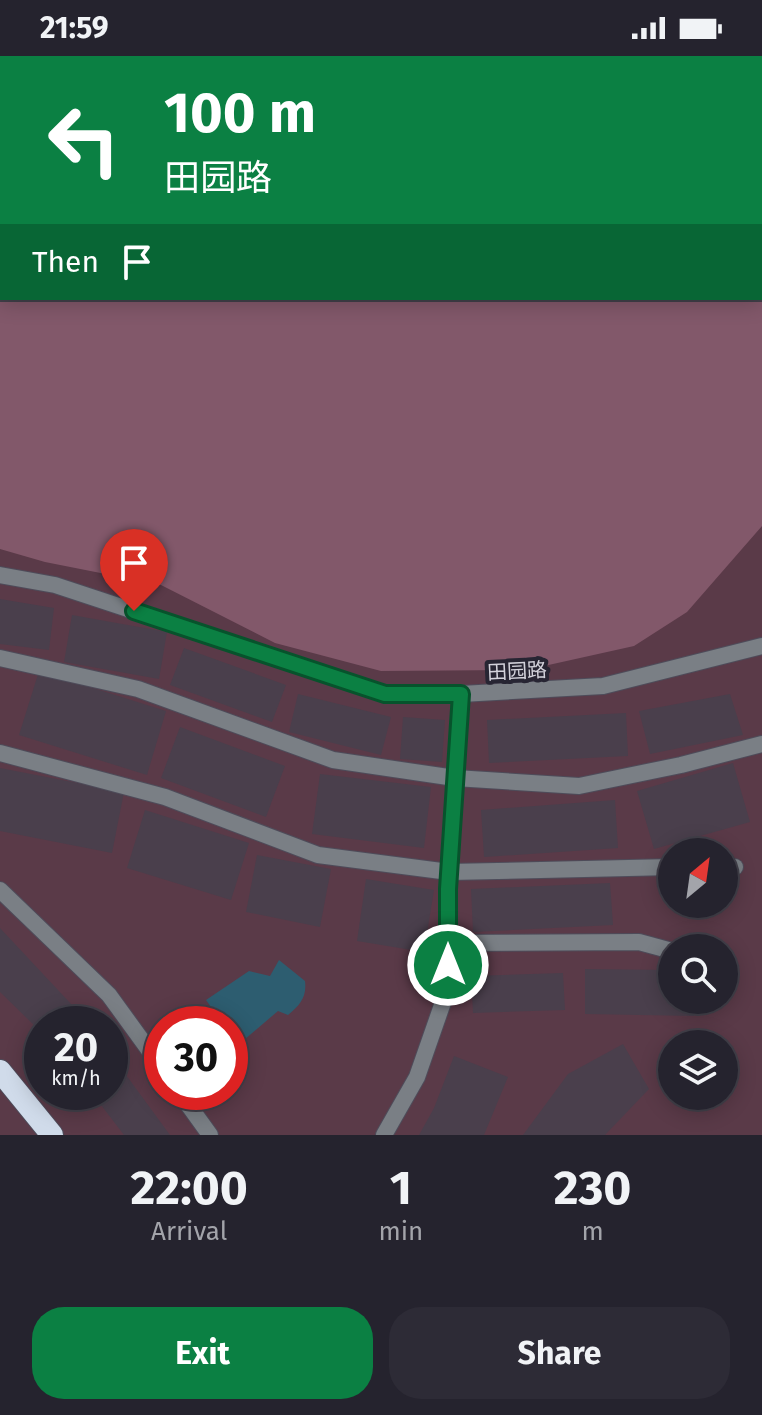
<!DOCTYPE html>
<html lang="en">
<head>
<meta charset="utf-8">
<style>
  body { margin:0; font-family:"Fira Sans","Noto Sans SC",sans-serif; background:#2d2b36; color:#f1f3f6; height:100vh; display:flex; flex-direction:column; font-size:30px; white-space:nowrap }
  * { box-sizing:border-box; margin:0 }
  p { font-size:26px; color:#a3a4aa }
  .icon { flex:none; width:44px; height:44px; fill:none; stroke:currentColor; stroke-width:2; stroke-linecap:round; stroke-linejoin:round }
  .map { position:relative; height:1079px; overflow:hidden }
  .drawer { display:flex; flex-direction:column; background:#25232e; flex:1 }
  .drawer>* { flex:none }
  .guide { position:absolute; left:0px; top:0px; width:762px; height:244px; box-shadow:0 4px 20px #0003,0 0 0 2px #42404a; background:#0b8043; color:#fff; overflow:hidden }
  .needle { width:52px; rotate:29deg }
  .buttons { position:absolute; left:658px; top:782px; display:grid; gap:16px }
  .buttons a { display:grid; place-items:center; width:80px; height:80px; border-radius:50%; background:#25232e; box-shadow:0 4px 20px #0003,0 0 0 2px #42404a; font-size:40px }
  .speed { position:absolute; left:24px; top:950px; display:flex; gap:16px; font-size:40px; font-weight:700; text-align:center }
  .speed>* { display:grid; place-content:center; width:104px; height:104px; border-radius:50%; background:#25232e; box-shadow:0 4px 20px #0003,0 0 0 2px #42404a; line-height:1 }
  .speed small { font-size:20px; font-weight:400 }
  .speed .limit { border:12px solid #d22; background:#fff; color:#111 }
  .pin { position:absolute; display:grid; place-items:center; width:68px; height:68px; color:#fff; margin:-82px -34px; border-radius:50% 50% 50% 0; rotate:-45deg; box-shadow:0 0 8px #0007 }
  .pin .icon { rotate:45deg }
  .me { position:absolute; width:88px; margin:-44px; rotate:0deg; stroke-linejoin:round; filter:drop-shadow(0 0 6px #0008) }
  .turn { display:flex; align-items:center; gap:28px; height:168px; padding:0 32px; font-size:36px }
  .turn .icon { width:104px; height:104px; stroke-width:2.5 }
  .turn b { display:block; font-size:56px; line-height:68px }
  .then { display:flex; align-items:center; height:76px; padding:0 32px; background:#0003; gap:16px; font-size:30px }
  .eta { display:flex; justify-content:space-evenly; align-items:center; height:136px; text-align:center }
  .eta b { font-size:48px; font-weight:700; line-height:56px }
  .cta { display:flex; gap:16px; margin-top:auto; padding:16px 32px }
  .cta a { flex:1; height:92px; border-radius:32px; background:#0b8043; color:#fff; font-size:32px; font-weight:700; line-height:92px; text-align:center }
  .cta a+a { background:#2d2b36; color:#f1f3f6 }
  .status { display:flex; justify-content:space-between; align-items:center; height:56px; padding:0 40px; background:#25232e; direction:ltr }
  .status svg { height:22px; fill:currentColor }
  .map>svg:first-child { display:block }
</style>
</head>
<body>
<div class="status"><b>21:59</b><svg viewBox="0 0 49 12"><path d="M0 12V9h3v3zM5 12V6h3v6zM10 12V3h3v9zM15 12V0h3v12zM26 1h20v11H26zM47 4h2v5h-2z"/></svg></div>
<div class="map">
<svg width="762" height="1079" viewBox="0 0 762 1079">
  <rect width="100%" height="100%" fill="#312f3e"/>
  <path fill="#5a3a48" fill-rule="evenodd" d="M0,0H762V1079H0ZM2,2H760V242H2ZM672,796H724V848H672ZM672,892H724V944H672ZM42,968H110V1036H42ZM162,968H230V1036H162ZM672,988H724V1040H672Z"/>
  <path fill="#82586a" fill-rule="evenodd" d="M0,0H762V470L687,556L634,590L526,614L381,615L275,587L161,529L45,506L0,493ZM2,2H760V242H2Z"/>
  <path fill="#2d5d70" d="M279,904L305,925C307,941 300,949 288,959L278,955L238,989L230,977V968H223L206,944L249,915L270,920Z"/>
  <g fill="#4a3f4c">
    <polygon points="0,543 54,552 49,594 0,588"/>
    <polygon points="72,559 167,576 159,623 64,606"/>
    <polygon points="184,592 286,629 272,666 170,629"/>
    <polygon points="39,615 166,655 147,719 19,679"/>
    <polygon points="298,638 391,661 381,699 289,676"/>
    <polygon points="730,638 743,679 650,698 639,655"/>
    <polygon points="626,657 628,700 489,707 487,664"/>
    <polygon points="403,661 445,664 442,706 400,703"/>
    <polygon points="180,671 285,710 266,761 161,722"/>
    <polygon points="733,707 750,766 654,793 637,735"/>
    <polygon points="0,712 124,736 112,797 0,775"/>
    <polygon points="320,718 431,731 424,792 312,778"/>
    <polygon points="615,744 618,792 484,801 481,754"/>
    <polygon points="145,754 249,787 231,844 127,812"/>
    <polygon points="257,799 331,813 320,871 246,856"/>
    <polygon points="366,823 434,834 424,896 357,885"/>
    <polygon points="610,827 613,869 473,876 471,833"/>
    <polygon points="0,872 87,965 89,968 42,968 42,977 0,936"/>
    <polygon points="585,913 672,914 672,944 694,944 694,960 585,958"/>
    <polygon points="563,917 565,954 473,957 471,920"/>
    <polygon points="623,988 649,1033 605,1079 523,1079 568,1018"/>
    <polygon points="110,997 170,1079 124,1079 91,1036 110,1036"/>
    <polygon points="454,1000 508,1021 484,1079 419,1079 434,1052"/>
  </g>
  <g fill="none" stroke-linecap="round" stroke-linejoin="round">
    <g stroke="#4e4c5a" stroke-width="18">
      <g id="minor">
        <polyline points="0,602 138,633 333,704 455,722 579,730 681,709 762,688"/>
        <polyline points="0,697 165,741 318,799 449,816 672,811"/>
        <polyline points="724,811 735,811"/>
        <polyline points="0,834 109,939 162,1012"/>
        <polyline points="448,887 639,886 672,895"/>
        <polyline points="179,1036 210,1079"/>
        <polyline points="384,1079 417,1021 448,932 448,833 461,638"/>
      </g>
    </g>
    <g stroke="#4e4c5a" stroke-width="18">
      <polyline id="tertiary" points="0,519 55,529 385,638 461,638 603,630 762,590"/>
    </g>
    <g stroke="#4e4c5a" stroke-width="24">
      <polyline id="trunk" points="0,1015 52,1079"/>
    </g>
    <use href="#minor" stroke="#7a7f85" stroke-width="16"/>
    <use href="#tertiary" stroke="#7a7f85" stroke-width="16"/>
    <use href="#trunk" stroke="#d0dbea" stroke-width="22"/>
  </g>
  <g fill="none" stroke-linecap="round" stroke-linejoin="round">
    <g stroke="#07532c" stroke-width="20">
      <polyline id="route" points="134,555 385,638 461,638 448,833 448,909"/>
    </g>
    <use href="#route" stroke="#0b8043" stroke-width="14"/>
  </g>
  <g text-anchor="middle" stroke-width="8" stroke-linejoin="round" paint-order="stroke">
    <g font-size="20" fill="#d3d2db" stroke="#272533">
      <text transform="translate(517 615) rotate(-3)" y="7">田园路</text>
    </g>
  </g>
</svg>
<div class="buttons">
<a><svg class="needle" viewBox="-14 -14 28 28"><path d="M0-13l5 13h-10z" fill="#e53935"/><path d="M0 13l5-13h-10z" fill="#a3a4aa"/></svg></a>
<a><svg class="icon" aria-label="search" viewBox="0 0 24 24"><circle cx="10" cy="10" r="6"/><path d="M15 15l6 6"/></svg></a>
<a><svg class="icon" aria-label="layers" viewBox="0 0 24 24"><path d="M12 4l9 5-9 5-9-5zM3 14l9 5 9-5"/></svg></a>
</div>
<div class="speed"><div>20<small>km/h</small></div><div class="limit">30</div></div>
<div class="pin" style="left:134px;top:555px;background:#d93025"><svg class="icon" aria-label="arrive" viewBox="0 0 24 24"><path d="M6 21V4h12l-3 4 3 4H6"/></svg></div>
<svg class="me" style="left:448px;top:909px" viewBox="-20 -20 40 40"><circle r="17" fill="#0b8043" stroke="#fff" stroke-width="3"/><path d="M0-11L8 9 0 5-8 9z" fill="#fff"/></svg>
<div class="guide">
<div class="turn"><svg class="icon" aria-label="left" viewBox="0 0 24 24"><path d="M17 20v-9H6M10 6l-5 5 5 5"/></svg><div><b>100 m</b>田园路</div></div>
<div class="then">Then<svg class="icon" aria-label="arrive" viewBox="0 0 24 24"><path d="M6 21V4h12l-3 4 3 4H6"/></svg></div>
</div>
</div>
<section class="drawer">
<div class="eta">
<div><b>22:00</b><p>Arrival</p></div>
<div><b>1</b><p>min</p></div>
<div><b>230</b><p>m</p></div>
</div>
<div class="cta"><a>Exit</a><a>Share</a></div>
</section>
</body>
</html>
